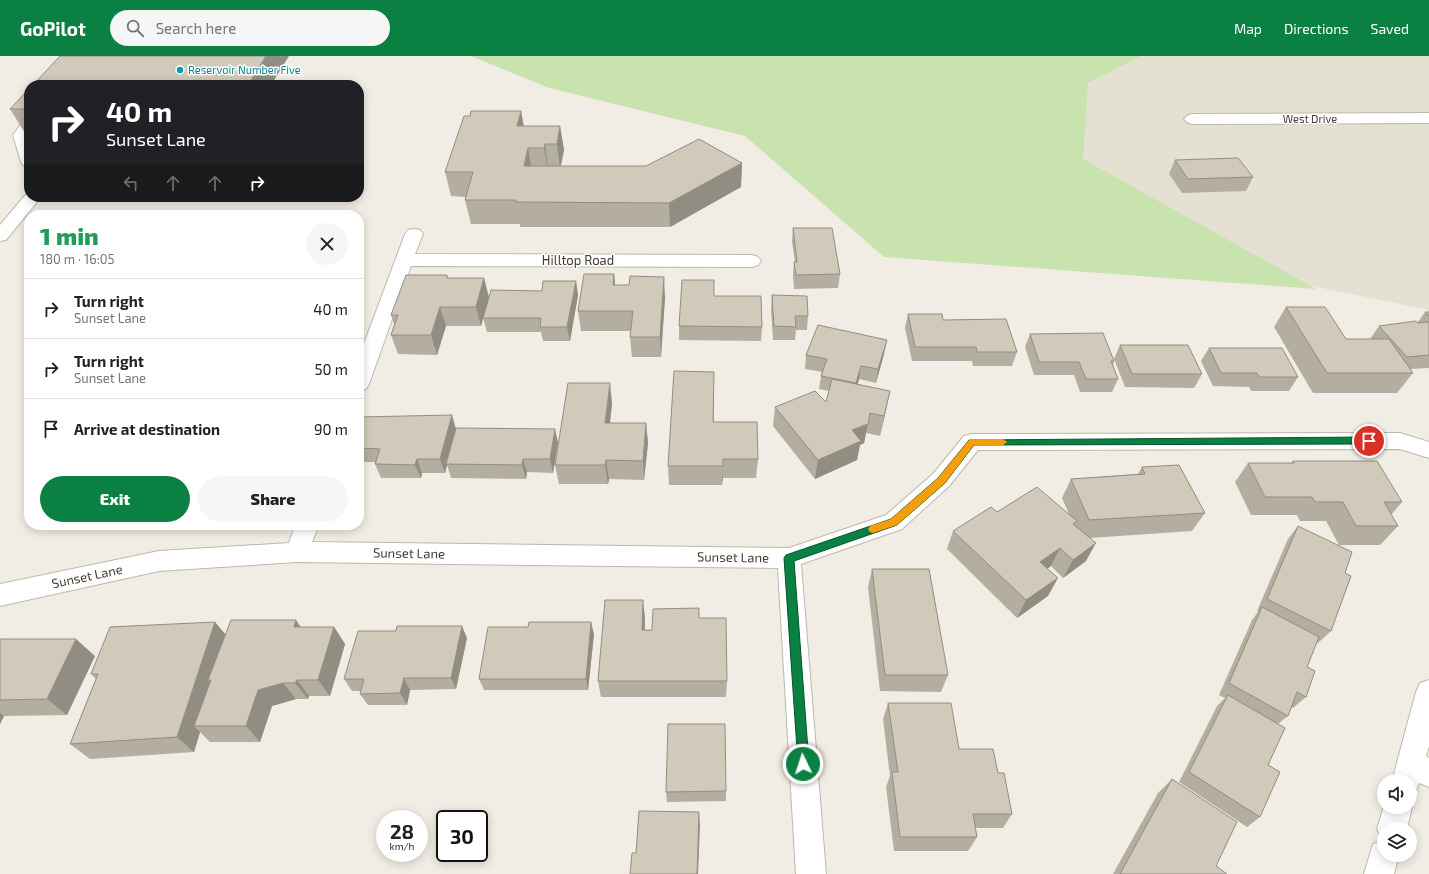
<!DOCTYPE html>
<html lang="en">
<head>
<meta charset="utf-8">
<style>
  body { margin:0; font-family:"Exo 2",sans-serif; background:#f6f6f6; color:#222; height:100vh; display:flex; flex-direction:column; font-size:15px; white-space:nowrap }
  * { box-sizing:border-box; margin:0 }
  p { font-size:13px; color:#767676 }
  .icon { flex:none; width:22px; height:22px; fill:none; stroke:currentColor; stroke-width:2; stroke-linecap:round; stroke-linejoin:round }
  .map { position:relative; flex:1; overflow:hidden }
  .panel { position:absolute; left:24px; top:154px; width:340px; height:320px; display:flex; flex-direction:column; background:#fff; border-radius:16px; box-shadow:0 2px 10px #0003 }
  .panel>* { flex:none }
  .hud { position:absolute; left:24px; top:24px; width:340px; height:122px; border-radius:16px; box-shadow:0 2px 10px #0003; background:#202124; color:#fff; overflow:hidden }
  .tools { position:absolute; left:1377px; top:718px; display:grid; gap:8px }
  .tools a { display:grid; place-items:center; width:40px; height:40px; border-radius:50%; background:#fff; box-shadow:0 2px 10px #0003; font-size:20px }
  .speed { position:absolute; left:376px; top:754px; display:flex; gap:8px; font-size:20px; font-weight:700; text-align:center }
  .speed>* { display:grid; place-content:center; width:52px; height:52px; border-radius:50%; background:#fff; box-shadow:0 2px 10px #0003; line-height:1 }
  .speed small { font-size:10px; font-weight:400 }
  .speed .limit { border:2px solid #111; border-radius:6px; background:#fff; color:#111 }
  .pin { position:absolute; display:grid; place-items:center; width:34px; height:34px; color:#fff; margin:-17px; border:2px solid #fff; border-radius:50%; box-shadow:0 1px 4px #0007 }
  .me { position:absolute; width:44px; margin:-22px; rotate:356deg; stroke-linejoin:round; filter:drop-shadow(0 0 3px #0008) }
  .turn { display:flex; align-items:center; gap:14px; height:84px; padding:0 16px; font-size:18px }
  .turn .icon { width:52px; height:52px; stroke-width:2.5 }
  .turn b { display:block; font-size:28px; line-height:34px }
  .lanes { display:flex; align-items:center; height:38px; padding:0 16px; background:#0003; justify-content:center; gap:20px; direction:ltr }
  .lanes .off { opacity:.35 }
  .round { display:grid; place-items:center; flex:none; width:42px; height:42px; border-radius:21px; background:#f6f6f6 }
  .overview { display:flex; align-items:center; justify-content:space-between; height:68px; padding:0 16px }
  h1 { font-size:24px; font-weight:800; line-height:30px; color:#1e9e55 }
  .button { display:flex; gap:8px; margin-top:auto; padding:8px 16px }
  .button a { flex:1; height:46px; border-radius:24px; background:#0b8043; color:#fff; font-size:16px; font-weight:800; line-height:46px; text-align:center }
  .button a+a { background:#f6f6f6; color:#222 }
  ul { padding:0; list-style:none }
  li { display:flex; align-items:center; gap:12px; height:60px; padding:0 16px; border-top:1px solid #e0e0e0 }
  li div { flex:1 }
  li b { display:block; font-size:15px }
  li em { font-style:normal }
  header { display:flex; align-items:center; gap:24px; box-sizing:border-box; height:56px; padding:0 20px; background:#0b8043; color:#fff }
  header strong { font-size:19px }
  nav { display:flex; gap:22px; margin-inline-start:auto; font-size:14px }
  .search { width:280px; height:36px; background:#f6f6f6; display:flex; align-items:center; gap:10px; box-sizing:border-box; padding:0 14px; border-radius:22px; color:#767676; font-size:15px }
  .map>svg:first-child { display:block }
</style>
</head>
<body>
<header>
<strong>GoPilot</strong>
<div class="search"><svg class="icon" aria-label="search" viewBox="0 0 24 24"><circle cx="10" cy="10" r="6"/><path d="M15 15l6 6"/></svg>Search here</div>
<nav><a>Map</a><a>Directions</a><a>Saved</a></nav>
</header>
<div class="map">
<svg width="1429" height="818" viewBox="0 0 1429 818">
  <rect width="100%" height="100%" fill="#f1ede4"/>
  <polygon fill="#e4e0d2" points="1090,0 1429,0 1429,254 1147,196 1046,59"/>
  <polygon fill="#c8e3ae" points="471,0 1141,0 1088,27 1083,103 1316,233 884,201 745,80 549,32"/>
  <g fill="none" stroke-linecap="round" stroke-linejoin="round">
    <g stroke="#beb8aa" stroke-width="2">
      <g id="minor">
        <polygon points="1429,57 1429,67 1192,68 1187,66 1184,63 1187,60 1192,58"/>
        <polygon points="29,62 29,111 23,109 21,106 13,79 24,64"/>
        <polygon points="27,137 29,137 29,141 41,141 6,184 0,185 0,169"/>
        <polygon points="414,173 420,174 423,178 415,198 752,199 758,201 761,205 758,209 752,211 411,210 369,328 366,333 359,335 359,301 405,178 408,174"/>
        <polygon points="1400,377 1429,386 1429,402 1400,393 978,394 949,430 902,473 801,508 826,818 796,818 778,512 297,506 159,515 0,550 0,528 159,495 289,487 295,469 319,469 312,486 789,492 886,459 933,418 964,380 972,378"/>
        <polygon points="1429,624 1429,690 1426,700 1429,702 1429,731 1419,727 1416,735 1410,737 1410,725 1392,725 1416,636 1420,627"/>
        <polygon points="1410,745 1412,751 1407,773 1384,773 1384,799 1399,799 1394,818 1364,818 1373,788 1384,784 1382,783 1377,773 1384,750 1410,751"/>
      </g>
    </g>
    <use href="#minor" fill="#fff" fill-rule="evenodd"/>
  </g>
  <g fill="#b4aea0">
    <polygon points="29,33 29,77 25,77 10,53"/>
    <polygon points="521,55 524,70 560,70 564,94 561,110 646,110 742,107 741,131 670,171 520,171 520,168 471,168 465,144 466,141 451,140 445,116 470,60"/>
    <polygon points="1175,104 1253,121 1246,135 1182,137 1169,118"/>
    <polygon points="793,172 840,218 838,232 794,233 793,220 794,206 795,206 792,186"/>
    <polygon points="614,218 615,229 665,241 661,301 632,301 630,281 631,275 581,275 578,255"/>
    <polygon points="447,219 448,222 484,222 489,242 542,235 576,225 578,239 570,285 543,285 541,276 487,276 483,262 481,270 446,270 437,299 398,298 391,279 394,268 391,259"/>
    <polygon points="772,239 808,260 807,274 796,274 795,284 773,284 771,253"/>
    <polygon points="714,240 762,271 761,285 679,284 679,270"/>
    <polygon points="1286,251 1346,283 1370,283 1379,270 1418,266 1425,256 1429,256 1429,312 1410,313 1413,317 1397,337 1313,337 1274,271"/>
    <polygon points="908,258 943,264 1017,296 1012,310 973,310 972,305 912,305 905,272"/>
    <polygon points="1030,278 1114,305 1113,309 1118,323 1112,336 1080,336 1074,319 1034,319 1025,291"/>
    <polygon points="1120,289 1202,318 1194,332 1125,331 1114,303"/>
    <polygon points="1209,292 1298,321 1289,335 1251,335 1249,331 1213,330 1201,305"/>
    <polygon points="884,298 876,327 859,323 858,328 886,354 880,380 866,377 864,387 860,389 857,404 815,423 773,370 775,351 826,346 829,335 819,333 821,320 822,316 805,313 806,299"/>
    <polygon points="714,335 714,366 758,403 756,422 723,422 722,429 669,429 668,410"/>
    <polygon points="612,347 610,367 646,367 648,387 644,424 609,423 608,428 559,428 555,409"/>
    <polygon points="359,361 456,372 558,386 553,417 527,416 526,423 451,422 447,409 445,417 422,417 421,422 381,422 375,408 376,406 359,406"/>
    <polygon points="1293,405 1402,446 1391,459 1398,470 1380,489 1339,489 1326,465 1300,465 1297,459 1251,459 1235,426 1248,407 1291,407"/>
    <polygon points="1142,411 1205,457 1192,475 1090,482 1086,505 1063,522 1051,510 1047,513 1048,540 1017,562 947,493 953,475 997,456 1069,458 1062,442 1071,423 1138,418"/>
    <polygon points="1298,470 1345,517 1331,575 1318,587 1317,586 1307,611 1306,641 1293,652 1291,651 1288,660 1278,668 1268,709 1260,761 1247,771 1179,726 1217,650 1225,642 1219,639 1252,564 1258,556 1257,555 1288,483"/>
    <polygon points="872,513 948,619 941,636 880,635 868,531"/>
    <polygon points="699,552 699,562 727,625 726,641 601,641 598,625 645,562 645,574 652,574"/>
    <polygon points="296,564 300,571 334,571 345,588 330,640 309,640 308,643 296,643 272,650 260,686 210,686 200,676 194,696 90,703 70,688 96,623 91,618 215,566 226,579"/>
    <polygon points="594,578 588,634 484,634 479,623"/>
    <polygon points="467,582 456,633 410,634 407,649 368,649 360,638 361,635 352,635 344,623"/>
    <polygon points="0,583 95,600 67,659 4,660 0,668"/>
    <polygon points="888,647 998,717 1012,758 1003,772 975,772 977,781 968,795 894,795 886,731 890,720 883,663"/>
    <polygon points="1172,723 1216,810 1227,818 1113,818 1158,737"/>
    <polygon points="726,735 726,745 667,746 666,736"/>
  </g>
  <g fill="#928d82">
    <polygon points="266,0 289,0 271,29 248,29"/>
    <polygon points="521,55 525,79 517,70"/>
    <polygon points="560,70 564,94 560,112 557,88"/>
    <polygon points="545,88 548,112 548,116 544,92"/>
    <polygon points="528,92 532,116 524,110"/>
    <polygon points="742,107 741,131 670,171 669,147"/>
    <polygon points="614,218 616,238 613,229"/>
    <polygon points="664,221 665,241 661,301 660,281"/>
    <polygon points="484,222 489,242 481,270 476,251"/>
    <polygon points="576,225 578,239 570,285 567,271"/>
    <polygon points="440,251 446,270 437,299 431,279"/>
    <polygon points="887,284 884,298 876,327 878,313"/>
    <polygon points="861,310 859,323 854,341 856,327"/>
    <polygon points="610,327 612,347 608,386 605,367"/>
    <polygon points="890,335 886,354 880,380 884,360"/>
    <polygon points="870,357 864,387 860,389 857,404 815,423 818,404"/>
    <polygon points="452,359 456,373 445,417 440,403"/>
    <polygon points="646,367 648,387 644,424 643,405"/>
    <polygon points="555,373 558,386 553,417 550,403"/>
    <polygon points="417,403 422,417 421,422 415,409"/>
    <polygon points="523,403 527,416 526,423 522,409"/>
    <polygon points="723,403 723,422 722,429 723,410"/>
    <polygon points="606,404 609,423 608,428 605,409"/>
    <polygon points="1096,487 1086,505 1063,522 1073,504"/>
    <polygon points="1060,492 1051,510 1031,524 1040,506"/>
    <polygon points="1058,522 1048,540 1017,562 1026,544"/>
    <polygon points="643,544 645,562 644,592 642,574"/>
    <polygon points="296,564 308,582 294,571"/>
    <polygon points="215,566 229,583 211,624 208,624 214,631 194,670 200,676 194,696 177,681"/>
    <polygon points="591,566 594,578 588,634 586,623"/>
    <polygon points="462,570 467,582 456,633 451,622"/>
    <polygon points="334,571 345,588 330,640 318,624"/>
    <polygon points="76,583 95,600 67,659 47,643"/>
    <polygon points="404,622 410,634 407,649 400,637"/>
    <polygon points="297,624 309,640 308,643 295,627"/>
    <polygon points="283,627 296,643 272,650 260,686 246,670 258,634"/>
    <polygon points="0,657 4,660 0,668"/>
    <polygon points="699,756 700,770 698,818 697,818"/>
  </g>
  <g fill="#d1caba" stroke="#928d82">
    <polygon points="60,0 266,0 248,29 33,29"/>
    <polygon points="29,33 29,53 10,53"/>
    <polygon points="471,55 521,55 517,70 560,70 557,88 545,88 544,92 528,92 524,110 646,110 699,83 742,107 669,147 515,146 516,144 465,144 473,116 445,116 464,60 470,60"/>
    <polygon points="1238,102 1253,121 1188,123 1175,104"/>
    <polygon points="793,172 832,172 840,218 796,219 794,206 797,206"/>
    <polygon points="584,218 614,218 613,229 629,229 630,220 664,221 660,281 630,281 633,255 578,255"/>
    <polygon points="406,219 447,219 447,222 484,222 476,251 440,251 431,279 391,279 398,259 391,259"/>
    <polygon points="682,224 714,224 714,240 761,240 762,271 679,270"/>
    <polygon points="543,225 576,225 567,271 540,271 541,262 483,262 491,234 542,235"/>
    <polygon points="772,239 807,240 808,260 795,260 796,271 774,270"/>
    <polygon points="1286,251 1325,251 1346,283 1389,283 1413,317 1327,317"/>
    <polygon points="1425,256 1429,256 1429,260"/>
    <polygon points="908,258 942,258 943,264 1006,263 1017,296 977,296 976,291 915,291"/>
    <polygon points="1416,265 1418,267 1429,266 1429,299 1407,301 1379,270"/>
    <polygon points="818,269 887,284 878,313 861,310 856,327 821,320 827,303 806,299"/>
    <polygon points="1103,277 1114,305 1111,305 1118,323 1086,323 1079,306 1039,306 1030,278"/>
    <polygon points="1120,289 1188,289 1202,318 1132,318"/>
    <polygon points="1209,292 1282,292 1298,321 1259,321 1257,317 1221,317"/>
    <polygon points="674,315 714,316 713,366 757,366 758,403 723,403 723,410 668,410"/>
    <polygon points="832,323 890,335 884,360 870,357 868,368 852,374 861,385 818,404 775,351 815,335 826,346"/>
    <polygon points="568,327 610,327 605,367 646,367 643,405 606,404 605,409 555,409"/>
    <polygon points="452,359 440,403 417,403 415,409 375,408 380,393 359,392 359,361"/>
    <polygon points="456,372 555,373 550,403 523,403 522,409 446,408"/>
    <polygon points="1293,405 1377,405 1402,446 1384,446 1398,470 1356,470 1343,446 1315,446 1312,441 1265,441 1248,407 1294,407"/>
    <polygon points="1179,409 1205,457 1089,464 1071,423 1145,418 1142,411"/>
    <polygon points="1037,431 1077,465 1073,468 1096,487 1073,504 1060,492 1040,506 1058,522 1026,544 953,475 991,451 997,456"/>
    <polygon points="1298,470 1352,496 1345,517 1351,520 1331,575 1267,543"/>
    <polygon points="872,513 929,513 948,619 885,619"/>
    <polygon points="605,544 643,544 642,574 652,574 653,553 699,552 699,562 726,562 727,625 598,625"/>
    <polygon points="1262,551 1319,581 1307,611 1315,615 1306,641 1297,636 1288,660 1229,627"/>
    <polygon points="231,564 296,564 294,571 334,571 318,624 297,624 295,627 283,627 258,634 246,670 194,670 211,624 208,624"/>
    <polygon points="215,566 177,681 70,688 98,618 91,618 110,571"/>
    <polygon points="529,566 591,566 586,623 479,623 488,571 528,571"/>
    <polygon points="397,570 462,570 451,622 404,622 400,637 360,638 364,623 344,623 358,575 396,575"/>
    <polygon points="0,583 76,583 47,643 0,644"/>
    <polygon points="1228,639 1285,672 1268,709 1280,716 1260,761 1189,716"/>
    <polygon points="888,647 951,647 959,693 993,693 998,717 1004,717 1012,758 973,758 977,781 900,781 892,716 898,716"/>
    <polygon points="668,668 725,668 726,735 666,736"/>
    <polygon points="1172,723 1237,766 1216,810 1227,818 1120,818"/>
    <polygon points="639,755 699,756 697,818 630,818 632,797 636,797"/>
  </g>
  <polygon fill="#0b8043" stroke="#07532c" points="1369,381 1373,385 1369,388 974,389 945,427 897,469 794,505 809,708 807,711 803,713 799,711 798,708 784,502 786,499 891,463 938,422 969,384"/>
  <polygon fill="#f59e0b" points="972,383 1003,383 1007,386 1003,389 974,389 945,427 897,469 873,477 870,476 868,473 870,470 891,463 938,422 969,384"/>
  <circle fill="#0f9aa8" stroke="#fff" stroke-width="1.5" cx="180" cy="14" r="4"/>
  <g text-anchor="middle" stroke-width="3" stroke-linejoin="round" paint-order="stroke">
    <g font-size="11" fill="#0d838f" stroke="#fff" text-anchor="start">
      <text x="188" y="18">Reservoir Number Five</text>
    </g>
    <g font-size="11" fill="#423d34" stroke="#fff">
      <text x="1310" y="67">West Drive</text>
    </g>
    <g font-size="13" fill="#423d34" stroke="#fff">
      <text x="578" y="209">Hilltop Road</text>
      <text transform="translate(409 497) rotate(1)" y="5">Sunset Lane</text>
      <text transform="translate(733 501) rotate(1)" y="5">Sunset Lane</text>
      <text transform="translate(87 520) rotate(-12)" y="5">Sunset Lane</text>
    </g>
  </g>
</svg>
<div class="tools">
<a><svg class="icon" aria-label="sound" viewBox="0 0 24 24"><path d="M4 9h4l5-4v14l-5-4H4zM17 9q2 3 0 6"/></svg></a>
<a><svg class="icon" aria-label="layers" viewBox="0 0 24 24"><path d="M12 4l9 5-9 5-9-5zM3 14l9 5 9-5"/></svg></a>
</div>
<div class="speed"><div>28<small>km/h</small></div><div class="limit">30</div></div>
<div class="pin" style="left:1369px;top:385px;background:#d93025"><svg class="icon" aria-label="arrive" viewBox="0 0 24 24"><path d="M6 21V4h12l-3 4 3 4H6"/></svg></div>
<svg class="me" style="left:803px;top:708px" viewBox="-20 -20 40 40"><circle r="17" fill="#0b8043" stroke="#fff" stroke-width="3"/><path d="M0-11L8 9 0 5-8 9z" fill="#fff"/></svg>
<div class="hud">
<div class="turn"><svg class="icon" aria-label="right" viewBox="0 0 24 24"><path d="M7 20v-9h11M14 6l5 5-5 5"/></svg><div><b>40 m</b>Sunset Lane</div></div>
<div class="lanes"><svg class="icon off" aria-label="left" viewBox="0 0 24 24"><path d="M17 20v-9H6M10 6l-5 5 5 5"/></svg><svg class="icon off" aria-label="ahead" viewBox="0 0 24 24"><path d="M12 20V5M6 11l6-6 6 6"/></svg><svg class="icon off" aria-label="ahead" viewBox="0 0 24 24"><path d="M12 20V5M6 11l6-6 6 6"/></svg><svg class="icon" aria-label="right" viewBox="0 0 24 24"><path d="M7 20v-9h11M14 6l5 5-5 5"/></svg></div>
</div>
<section class="panel">
<div class="overview"><div><h1>1 min</h1><p>180 m · 16:05</p></div><a class="round"><svg class="icon" aria-label="close" viewBox="0 0 24 24"><path d="M6 6l12 12M18 6L6 18"/></svg></a></div>
<ul>
<li><svg class="icon" aria-label="right" viewBox="0 0 24 24"><path d="M7 20v-9h11M14 6l5 5-5 5"/></svg><div><b>Turn right</b><p>Sunset Lane</p></div><em>40 m</em></li>
<li><svg class="icon" aria-label="right" viewBox="0 0 24 24"><path d="M7 20v-9h11M14 6l5 5-5 5"/></svg><div><b>Turn right</b><p>Sunset Lane</p></div><em>50 m</em></li>
<li><svg class="icon" aria-label="arrive" viewBox="0 0 24 24"><path d="M6 21V4h12l-3 4 3 4H6"/></svg><div><b>Arrive at destination</b></div><em>90 m</em></li>
</ul>
<div class="button"><a>Exit</a><a>Share</a></div>
</section>
</div>
</body>
</html>
